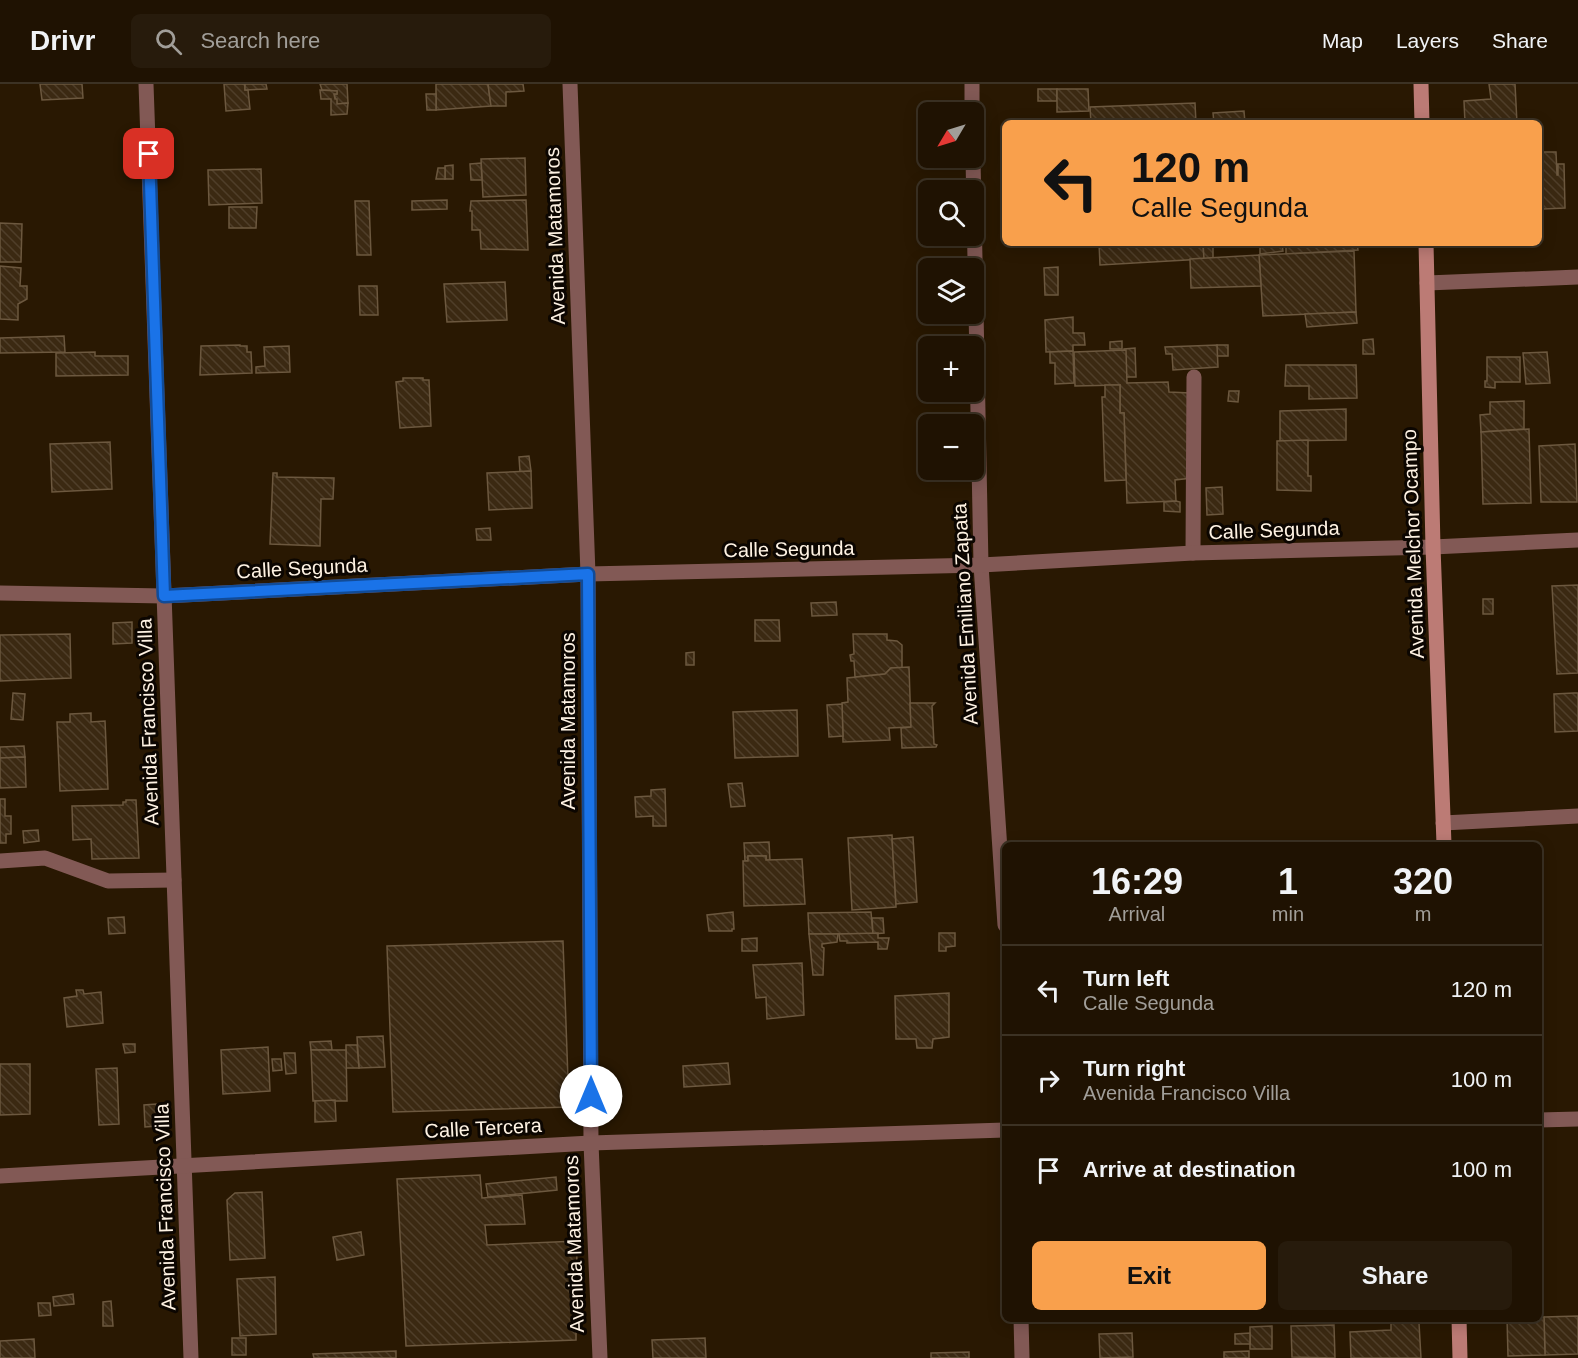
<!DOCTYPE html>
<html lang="en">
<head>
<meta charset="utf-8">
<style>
  body { margin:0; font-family:Helvetica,sans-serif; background:#271b0c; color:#f1f3f6; height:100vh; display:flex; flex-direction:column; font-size:22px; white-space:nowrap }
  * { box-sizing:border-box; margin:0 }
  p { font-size:20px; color:#a19e99 }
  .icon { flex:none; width:33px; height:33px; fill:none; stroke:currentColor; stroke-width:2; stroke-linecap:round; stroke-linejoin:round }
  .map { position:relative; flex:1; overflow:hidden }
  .side { position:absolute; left:1002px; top:758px; width:540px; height:480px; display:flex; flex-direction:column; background:#1f1202; border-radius:9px; box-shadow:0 3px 15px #0003,0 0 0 2px #3c3224 }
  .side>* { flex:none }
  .hud { position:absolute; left:1002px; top:36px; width:540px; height:126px; border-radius:9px; box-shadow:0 3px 15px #0003,0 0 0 2px #3c3224; background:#f9a04c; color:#111; overflow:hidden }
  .needle { width:39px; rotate:232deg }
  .controls { position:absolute; left:918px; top:18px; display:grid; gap:12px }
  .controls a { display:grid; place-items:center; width:66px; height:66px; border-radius:9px; background:#1f1202; box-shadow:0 3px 15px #0003,0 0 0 2px #3c3224; font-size:30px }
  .pin { position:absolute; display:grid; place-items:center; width:51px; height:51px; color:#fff; margin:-26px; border-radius:12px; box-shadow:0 3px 9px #0006 }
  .me { position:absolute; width:66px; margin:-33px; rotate:0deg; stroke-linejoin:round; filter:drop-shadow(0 0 4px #0008) }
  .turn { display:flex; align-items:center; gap:21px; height:126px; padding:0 30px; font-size:27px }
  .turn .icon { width:78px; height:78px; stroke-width:2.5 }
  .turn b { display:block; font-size:42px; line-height:51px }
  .eta { display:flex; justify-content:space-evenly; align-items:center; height:102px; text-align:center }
  .eta b { font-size:36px; font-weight:700; line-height:42px }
  .primary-button { display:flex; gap:12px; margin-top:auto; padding:12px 30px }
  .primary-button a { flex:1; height:69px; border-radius:9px; background:#f9a04c; color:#111; font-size:24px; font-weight:700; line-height:69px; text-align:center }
  .primary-button a+a { background:#271b0c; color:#f1f3f6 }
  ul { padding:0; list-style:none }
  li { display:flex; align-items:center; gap:18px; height:90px; padding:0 30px; border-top:2px solid #3c3224 }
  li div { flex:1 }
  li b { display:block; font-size:22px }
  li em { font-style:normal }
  header { display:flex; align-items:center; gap:36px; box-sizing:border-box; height:84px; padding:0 30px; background:#1f1202; border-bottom:2px solid #3c3224 }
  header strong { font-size:28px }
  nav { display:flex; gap:33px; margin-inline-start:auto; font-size:21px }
  .search { width:420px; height:54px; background:#271b0c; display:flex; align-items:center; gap:15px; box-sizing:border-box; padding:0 21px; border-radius:9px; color:#a19e99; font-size:22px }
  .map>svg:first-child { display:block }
</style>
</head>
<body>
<header>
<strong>Drivr</strong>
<div class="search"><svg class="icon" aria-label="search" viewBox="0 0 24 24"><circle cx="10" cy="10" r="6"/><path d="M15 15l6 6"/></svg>Search here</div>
<nav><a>Map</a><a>Layers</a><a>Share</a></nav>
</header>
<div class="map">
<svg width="1578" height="1274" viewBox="0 0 1578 1274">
  <defs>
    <pattern id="building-back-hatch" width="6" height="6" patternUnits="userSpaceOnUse" patternTransform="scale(1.5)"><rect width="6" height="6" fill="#3b2912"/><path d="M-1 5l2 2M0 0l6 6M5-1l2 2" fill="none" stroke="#4f3e29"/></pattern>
  </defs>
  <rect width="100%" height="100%" fill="#291802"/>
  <g fill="url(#building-back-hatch)" stroke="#6c583f" stroke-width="1.5">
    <polygon points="40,0 82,0 83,14 42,16"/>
    <polygon points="224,0 245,0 245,6 248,6 250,25 226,27"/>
    <polygon points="245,0 266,0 267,5 245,6"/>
    <polygon points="320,0 347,0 348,19 337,20 334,10 337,10 337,7 322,6"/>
    <polygon points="436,0 488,0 491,22 436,26"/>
    <polygon points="488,0 523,0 524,7 506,8 506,22 491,22"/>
    <polygon points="1489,0 1515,0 1517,39 1465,39 1464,17 1491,15"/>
    <rect x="1038" y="5" width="19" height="12"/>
    <polygon points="1057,5 1088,5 1089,27 1057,28"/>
    <polygon points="320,6 337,7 337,10 334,10 335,15 337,15 337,20 348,19 347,30 331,31 331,15 321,15"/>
    <polygon points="426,10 436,10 436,26 427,26"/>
    <polygon points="1195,19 1196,39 1091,39 1090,23"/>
    <polygon points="1244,27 1245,39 1214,39 1213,29"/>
    <polygon points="1542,68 1556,68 1557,91 1558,91 1558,80 1564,80 1565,124 1543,125"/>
    <polygon points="525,74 526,111 483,113 481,75"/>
    <polygon points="481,79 482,96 471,96 470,80"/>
    <polygon points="453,81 453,95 445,95 445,82"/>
    <polygon points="438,84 445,84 445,95 436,95"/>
    <polygon points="261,85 262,119 209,121 208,86"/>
    <polygon points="447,116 447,125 412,126 412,117"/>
    <polygon points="526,116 528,166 481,165 480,146 472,146 472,127 470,127 471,117"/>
    <polygon points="355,117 369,117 371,171 357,171"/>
    <polygon points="229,123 257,123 256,144 229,144"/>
    <polygon points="0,139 22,140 21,178 0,178"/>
    <polygon points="1099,159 1203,159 1204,175 1100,181"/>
    <polygon points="1203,159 1213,159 1213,174 1204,175"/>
    <polygon points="1260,159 1282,159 1283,167 1260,170"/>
    <polygon points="1286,159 1357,159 1358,166 1286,170"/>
    <polygon points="1354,167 1356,228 1263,232 1259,171"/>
    <polygon points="1259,171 1261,202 1191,204 1190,175"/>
    <polygon points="0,182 21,184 20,202 27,202 27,215 18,220 18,236 0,235"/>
    <polygon points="1058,183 1058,211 1045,211 1044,184"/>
    <polygon points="505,198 507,236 447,238 444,200"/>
    <polygon points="359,202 377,202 378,231 360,231"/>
    <polygon points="1356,228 1357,239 1307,243 1305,230"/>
    <polygon points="1073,233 1073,249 1084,249 1085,261 1073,261 1073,267 1046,268 1045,236"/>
    <polygon points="64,252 65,268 0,269 0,254"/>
    <polygon points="1373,255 1374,270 1363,270 1363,256"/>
    <polygon points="1122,257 1122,265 1110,265 1110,258"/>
    <polygon points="240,261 240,262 247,262 247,268 251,268 252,289 200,291 201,262"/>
    <rect x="1217" y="261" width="11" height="11"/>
    <polygon points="1217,261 1218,283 1173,286 1172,270 1166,270 1165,263"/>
    <polygon points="289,262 290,288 256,289 256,283 265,282 264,263"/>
    <polygon points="1135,264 1136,293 1126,293 1124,265"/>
    <polygon points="1126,266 1127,299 1168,298 1169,308 1190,309 1192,394 1175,396 1176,417 1127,419 1124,329 1120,329 1120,301 1075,302 1074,268"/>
    <polygon points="1073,267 1074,299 1055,300 1055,279 1050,279 1050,268"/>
    <polygon points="95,268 95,272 128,272 128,291 56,292 56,269"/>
    <polygon points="1547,268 1550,299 1526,300 1523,269"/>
    <polygon points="1487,273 1520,273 1520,298 1495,298 1495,304 1485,303 1485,297 1487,297"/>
    <polygon points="1286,281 1356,281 1357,314 1309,315 1309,302 1285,302"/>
    <polygon points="403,294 423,294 423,296 429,296 431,342 400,344 396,298 403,297"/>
    <polygon points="1105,301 1120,301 1120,329 1124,329 1126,396 1105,397 1102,313 1105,313"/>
    <polygon points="1229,307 1239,307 1238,318 1228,317"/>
    <polygon points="1524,317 1524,345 1481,348 1480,331 1490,330 1490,318"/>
    <polygon points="1346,325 1346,356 1280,357 1280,327"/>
    <polygon points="1529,345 1531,419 1483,420 1481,348"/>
    <polygon points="1308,356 1308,392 1311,392 1311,407 1277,406 1277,357"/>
    <polygon points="110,358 112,405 52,408 50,360"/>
    <polygon points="1575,360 1577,418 1541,418 1539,362"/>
    <polygon points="529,372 531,387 520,388 519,373"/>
    <polygon points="531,387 532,424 489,426 487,389"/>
    <polygon points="273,389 277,389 277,393 334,394 333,415 321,415 320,462 270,460"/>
    <polygon points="1222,403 1223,430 1207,431 1206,404"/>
    <polygon points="1176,417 1180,418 1180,428 1164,427 1164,418"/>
    <polygon points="490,444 491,456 477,456 476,445"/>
    <polygon points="1578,501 1578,589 1557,590 1552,502"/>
    <rect x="1483" y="515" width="10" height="15"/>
    <polygon points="836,518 837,531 812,532 811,519"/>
    <polygon points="755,536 779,536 780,557 755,557"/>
    <polygon points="132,538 132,559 113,560 113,539"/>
    <polygon points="70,550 71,594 0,597 0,551"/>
    <polygon points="853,550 887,550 887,556 897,557 902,561 902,584 891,584 885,590 855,593 854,577 851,577 850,571 854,570"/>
    <polygon points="694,568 694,581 686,581 686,569"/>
    <polygon points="909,583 911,643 889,644 890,656 843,658 842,619 848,618 847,594 885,590 891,584"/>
    <polygon points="13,609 25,610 23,636 11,635"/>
    <polygon points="1574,609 1578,609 1578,647 1555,648 1554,610"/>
    <polygon points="910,619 935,619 932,622 934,660 937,661 936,663 902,664 901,644 911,643"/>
    <polygon points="842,620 843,652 829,653 827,621"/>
    <polygon points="797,626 798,672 735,674 733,628"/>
    <polygon points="91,629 91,638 105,637 108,705 60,707 57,638 70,638 70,630"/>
    <polygon points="24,662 25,673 0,674 0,663"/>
    <polygon points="25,673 26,703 0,704 0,674"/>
    <polygon points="742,699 745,722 731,723 728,700"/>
    <polygon points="665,705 666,742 653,742 653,732 636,733 635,713 651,712 651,706"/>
    <polygon points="0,715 5,715 5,732 11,732 11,750 6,750 6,759 0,759"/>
    <polygon points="126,716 136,716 139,774 92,775 91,755 73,756 72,722 123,721 123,718 126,718"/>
    <polygon points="38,746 39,757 24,759 23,747"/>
    <polygon points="892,751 896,823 852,826 848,754"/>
    <polygon points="913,753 917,818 896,820 892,755"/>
    <polygon points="769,758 770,777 766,776 766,772 748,772 748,777 745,777 744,759"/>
    <polygon points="748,772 766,772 766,776 802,775 805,820 744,822 743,777 748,777"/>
    <polygon points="733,828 734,845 732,845 732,847 709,847 707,831"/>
    <polygon points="871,828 873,850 809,850 808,829"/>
    <polygon points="124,833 125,849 109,850 108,834"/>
    <polygon points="872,834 883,834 884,849 873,850"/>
    <polygon points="878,849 878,854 889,854 887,865 878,865 878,858 847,859 847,857 840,857 839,850"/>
    <polygon points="939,849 955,849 955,862 946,863 946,867 939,867"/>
    <polygon points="809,850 838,850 837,858 822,860 822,863 824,864 823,891 813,891"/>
    <polygon points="757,854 757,867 742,867 742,855"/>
    <polygon points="563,857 569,1023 393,1028 387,862"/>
    <polygon points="802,879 804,931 767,935 766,913 756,914 753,881"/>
    <polygon points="76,906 83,906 84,910 101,908 103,939 67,943 64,914 77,912"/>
    <polygon points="949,909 949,953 933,955 932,964 917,964 916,955 896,955 895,912"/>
    <polygon points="383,952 385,983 359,984 357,953"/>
    <polygon points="331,957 332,966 311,966 310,958"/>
    <polygon points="123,960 135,960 135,968 125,969"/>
    <polygon points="346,961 357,961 359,984 346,984"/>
    <polygon points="268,963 270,1007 223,1010 221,966"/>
    <polygon points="311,966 346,966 347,1017 313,1017"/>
    <polygon points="284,969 295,969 296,989 286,990"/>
    <polygon points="272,975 281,975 282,986 273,987"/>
    <polygon points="728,979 730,1000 684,1003 683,982"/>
    <polygon points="0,980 30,980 30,1030 0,1031"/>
    <polygon points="117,984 119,1040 99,1041 96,985"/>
    <polygon points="335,1016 336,1037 315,1038 315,1017"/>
    <polygon points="156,1020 157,1042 145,1043 144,1021"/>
    <polygon points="480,1091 482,1114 522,1111 525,1140 485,1141 487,1161 577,1157 576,1256 406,1262 397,1095"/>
    <polygon points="556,1093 557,1106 488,1113 486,1100"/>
    <polygon points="262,1108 265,1174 230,1176 227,1116 235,1109"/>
    <polygon points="361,1148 364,1171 337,1176 333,1153"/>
    <polygon points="275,1193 276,1250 240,1252 237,1195"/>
    <polygon points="73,1210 74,1220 54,1222 53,1213"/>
    <polygon points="111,1217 113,1242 103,1242 103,1218"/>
    <polygon points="38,1219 50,1219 51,1231 39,1232"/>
    <polygon points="1578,1232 1578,1270 1545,1271 1544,1233"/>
    <polygon points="1539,1233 1544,1233 1545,1271 1508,1272 1507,1234 1539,1234"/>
    <polygon points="1391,1239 1419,1239 1421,1274 1351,1274 1350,1248 1391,1246"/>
    <polygon points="1334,1241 1335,1274 1292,1273 1291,1242"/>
    <polygon points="1272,1242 1272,1265 1250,1265 1250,1243"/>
    <polygon points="1132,1249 1133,1273 1100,1274 1099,1250"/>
    <polygon points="1250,1249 1250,1260 1235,1260 1235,1250"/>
    <rect x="232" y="1254" width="14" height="17"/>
    <polygon points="705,1254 706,1274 653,1274 652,1256"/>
    <polygon points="34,1255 35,1274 0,1274 0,1257"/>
    <polygon points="396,1267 396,1274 314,1274 313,1270"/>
    <polygon points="1249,1267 1249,1274 1224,1274 1224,1268"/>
    <polygon points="969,1268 969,1274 931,1274 931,1269"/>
  </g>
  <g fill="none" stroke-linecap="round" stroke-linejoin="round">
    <g stroke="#825955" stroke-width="15">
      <polyline points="1193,469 1194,293"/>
      <polyline points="0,777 45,774 108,797 174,796"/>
    </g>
    <g stroke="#825955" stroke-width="15">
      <polyline points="146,0 191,1274"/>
      <polyline points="570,0 588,490 591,1059 600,1274"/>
      <polyline points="972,0 972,28"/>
      <polyline points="973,74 981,481 1005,841"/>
      <polyline points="1427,199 1578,193"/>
      <polyline points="0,509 164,512 588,490 981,481 1193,469 1433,463 1578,456"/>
      <polyline points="1443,739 1578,732"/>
      <polyline points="1539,1036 1578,1035"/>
      <polyline points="0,1092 591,1059 1005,1046"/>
      <polyline points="1021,1234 1022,1274"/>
    </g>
    <g stroke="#bc7b75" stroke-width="15">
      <polyline points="1421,0 1422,39"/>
      <polyline points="1426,159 1433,463 1444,760"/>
      <polyline points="1459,1234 1460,1274"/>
    </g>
  </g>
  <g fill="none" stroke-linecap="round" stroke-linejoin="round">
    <g stroke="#114b97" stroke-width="15">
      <polyline id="route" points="149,70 164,512 588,490 591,1012"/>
    </g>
    <use href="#route" stroke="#1a73e8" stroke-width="10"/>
  </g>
  <g text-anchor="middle" stroke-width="6" stroke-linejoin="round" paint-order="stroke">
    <g font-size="20" fill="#fef2e3" stroke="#0c0601">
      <text transform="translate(555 152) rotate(-92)" y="7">Avenida Matamoros</text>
      <text transform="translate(1274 446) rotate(-2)" y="7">Calle Segunda</text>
      <text transform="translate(1413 460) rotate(-92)" y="7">Avenida Melchor Ocampo</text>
      <text transform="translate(789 465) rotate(-1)" y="7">Calle Segunda</text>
      <text transform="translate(302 484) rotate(-3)" y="7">Calle Segunda</text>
      <text transform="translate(965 530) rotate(-93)" y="7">Avenida Emiliano Zapata</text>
      <text transform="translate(568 637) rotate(-90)" y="7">Avenida Matamoros</text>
      <text transform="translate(148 638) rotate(-92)" y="7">Avenida Francisco Villa</text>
      <text transform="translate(483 1044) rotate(-3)" y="7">Calle Tercera</text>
      <text transform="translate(165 1123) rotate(-92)" y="7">Avenida Francisco Villa</text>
      <text transform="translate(574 1160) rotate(-92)" y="7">Avenida Matamoros</text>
    </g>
  </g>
</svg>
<div class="controls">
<a><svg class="needle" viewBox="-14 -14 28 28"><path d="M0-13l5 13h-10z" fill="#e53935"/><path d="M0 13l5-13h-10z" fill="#a19e99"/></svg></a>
<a><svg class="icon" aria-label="search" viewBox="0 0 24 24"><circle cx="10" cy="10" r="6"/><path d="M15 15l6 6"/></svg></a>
<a><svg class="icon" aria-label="layers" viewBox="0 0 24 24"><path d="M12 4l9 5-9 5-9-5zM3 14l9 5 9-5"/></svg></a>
<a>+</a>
<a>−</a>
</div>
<div class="pin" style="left:149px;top:70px;background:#d93025"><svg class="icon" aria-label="arrive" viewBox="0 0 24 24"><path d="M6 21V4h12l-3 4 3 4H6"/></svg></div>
<svg class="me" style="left:591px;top:1012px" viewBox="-20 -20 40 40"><circle r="19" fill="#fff"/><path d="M0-13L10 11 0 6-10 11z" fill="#1a73e8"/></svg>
<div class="hud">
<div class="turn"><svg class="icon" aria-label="left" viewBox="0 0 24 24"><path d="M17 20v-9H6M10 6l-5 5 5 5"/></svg><div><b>120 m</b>Calle Segunda</div></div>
</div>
<section class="side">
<div class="eta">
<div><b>16:29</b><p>Arrival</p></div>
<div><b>1</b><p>min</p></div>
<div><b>320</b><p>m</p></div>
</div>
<ul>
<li><svg class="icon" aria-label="left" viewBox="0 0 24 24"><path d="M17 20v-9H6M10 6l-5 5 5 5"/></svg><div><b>Turn left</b><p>Calle Segunda</p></div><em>120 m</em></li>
<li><svg class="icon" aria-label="right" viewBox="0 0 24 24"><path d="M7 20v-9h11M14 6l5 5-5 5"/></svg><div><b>Turn right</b><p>Avenida Francisco Villa</p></div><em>100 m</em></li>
<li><svg class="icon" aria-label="arrive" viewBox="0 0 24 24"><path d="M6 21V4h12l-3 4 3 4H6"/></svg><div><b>Arrive at destination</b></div><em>100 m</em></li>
</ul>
<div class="primary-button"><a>Exit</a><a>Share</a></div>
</section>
</div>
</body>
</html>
